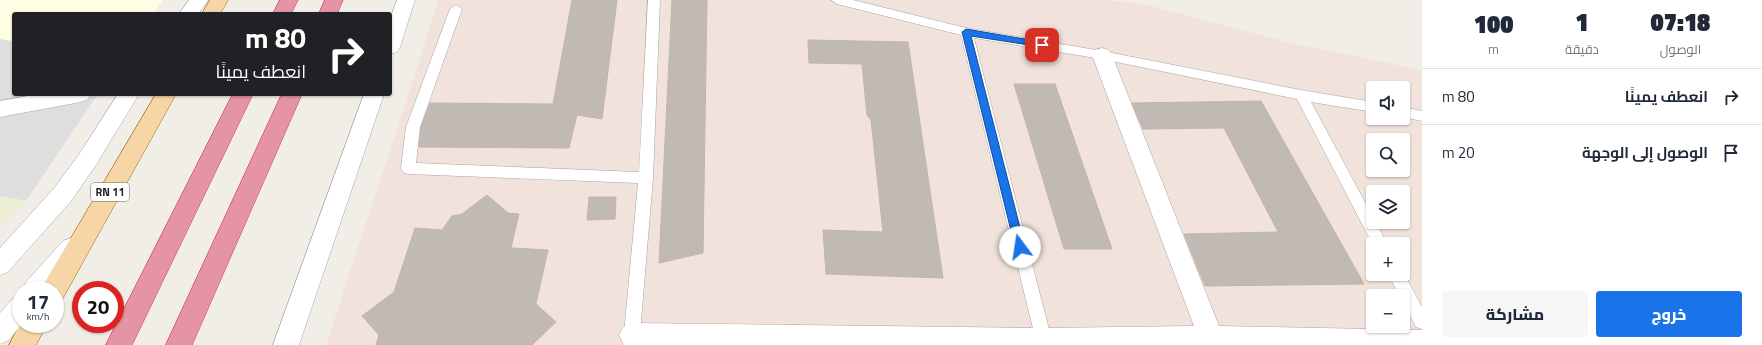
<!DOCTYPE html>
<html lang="ar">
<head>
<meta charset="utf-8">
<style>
  body { margin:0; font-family:"Titillium Web",Cairo,sans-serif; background:#f6f6f7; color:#1f2937; direction:rtl; height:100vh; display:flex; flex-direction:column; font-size:15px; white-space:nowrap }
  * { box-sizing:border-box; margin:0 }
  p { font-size:13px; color:#747a83 }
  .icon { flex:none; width:22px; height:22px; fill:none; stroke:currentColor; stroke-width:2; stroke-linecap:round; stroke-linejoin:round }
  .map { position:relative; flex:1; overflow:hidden; direction:ltr }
  .panel { display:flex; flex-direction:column; background:#fff; width:340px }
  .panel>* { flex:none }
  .top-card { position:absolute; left:12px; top:12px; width:380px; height:84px; border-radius:4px; box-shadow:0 1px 3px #0004; direction:rtl; background:#202124; color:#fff; overflow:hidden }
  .fabs { position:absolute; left:1366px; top:81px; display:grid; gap:8px }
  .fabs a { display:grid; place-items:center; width:44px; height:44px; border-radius:4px; background:#fff; box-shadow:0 1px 3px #0004; font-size:20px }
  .speed { position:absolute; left:12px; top:281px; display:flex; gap:8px; font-size:20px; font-weight:700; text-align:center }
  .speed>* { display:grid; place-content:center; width:52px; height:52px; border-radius:50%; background:#fff; box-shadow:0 1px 3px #0004; line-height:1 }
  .speed small { font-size:10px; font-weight:400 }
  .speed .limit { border:6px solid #d22; background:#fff; color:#111 }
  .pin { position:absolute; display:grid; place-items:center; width:34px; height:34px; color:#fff; margin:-17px; border-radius:8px; box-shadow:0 2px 6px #0006 }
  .me { position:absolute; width:44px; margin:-22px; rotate:346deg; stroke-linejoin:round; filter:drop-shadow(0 0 3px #0008) }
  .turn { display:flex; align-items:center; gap:14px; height:84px; padding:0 20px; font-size:18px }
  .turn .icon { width:52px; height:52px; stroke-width:2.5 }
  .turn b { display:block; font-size:28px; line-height:34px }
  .eta { display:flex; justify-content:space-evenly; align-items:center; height:68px; text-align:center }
  .eta b { font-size:24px; font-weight:800; line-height:28px }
  .cta { display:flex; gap:8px; margin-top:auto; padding:8px 20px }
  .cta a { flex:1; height:46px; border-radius:4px; background:#1a73e8; color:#fff; font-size:16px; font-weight:800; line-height:46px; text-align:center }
  .cta a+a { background:#f6f6f7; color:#1f2937 }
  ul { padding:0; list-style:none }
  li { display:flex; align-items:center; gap:12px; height:56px; padding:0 20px; border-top:1px solid #e0e1e3 }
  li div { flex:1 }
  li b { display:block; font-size:15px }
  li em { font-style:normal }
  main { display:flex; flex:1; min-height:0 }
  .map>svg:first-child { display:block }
</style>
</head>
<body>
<main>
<section class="panel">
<div class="eta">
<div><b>07:18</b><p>الوصول</p></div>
<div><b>1</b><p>دقيقة</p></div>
<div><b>100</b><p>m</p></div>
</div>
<ul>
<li><svg class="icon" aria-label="right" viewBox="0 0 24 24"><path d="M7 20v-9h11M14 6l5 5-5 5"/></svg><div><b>انعطف يمينًا</b></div><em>80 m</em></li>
<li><svg class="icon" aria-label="arrive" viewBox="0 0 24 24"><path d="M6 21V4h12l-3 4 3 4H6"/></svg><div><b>الوصول إلى الوجهة</b></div><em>20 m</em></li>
</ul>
<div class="cta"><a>خروج</a><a>مشاركة</a></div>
</section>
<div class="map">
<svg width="1422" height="345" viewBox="0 0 1422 345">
  <rect width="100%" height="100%" fill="#f1eee8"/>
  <polygon fill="#dfdede" points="0,39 14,41 14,94 98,94 26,201 0,196"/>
  <polygon fill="#fefee4" points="0,0 163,0 153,14 14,14 14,41 0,39"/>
  <path fill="#f1e2dc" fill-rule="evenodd" d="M439,0H1107L1143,4L1291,43L1422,70V345H326ZM1373,88H1403V118H1373ZM1373,140H1403V170H1373ZM1373,192H1403V222H1373ZM1373,244H1403V274H1373ZM1373,296H1403V326H1373Z"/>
  <polygon fill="#eceed5" points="0,196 26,201 0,227"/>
  <g fill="#c1bab4" stroke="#c2b5ab">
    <polygon points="572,0 617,0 602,119 577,115 569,148 419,147 421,127 430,103 553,104"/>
    <polygon points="672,0 707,0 703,253 659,263"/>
    <polygon points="808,40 908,42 943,278 826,274 823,230 883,232 871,120 867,115 862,64 809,63"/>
    <polygon points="1014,84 1055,84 1112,249 1064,249"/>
    <polygon points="1261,101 1364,284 1205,286 1184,234 1278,232 1224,128 1143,129 1132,103"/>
    <polygon points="487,195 508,213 519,214 511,248 548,250 536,304 556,322 532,345 376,345 379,335 362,316 394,292 415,228 442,230 452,216 462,214"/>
    <polygon points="589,197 616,197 615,219 587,220"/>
  </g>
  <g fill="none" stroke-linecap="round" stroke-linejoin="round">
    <g stroke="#a5a5a5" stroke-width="1">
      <g id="service">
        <polygon points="648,0 660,0 653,178 639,345 623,345 638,183 408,174 403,172 401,168 406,127 450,9 456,5 462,9 420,127 416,163 639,172"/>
        <polygon points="831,0 853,0 966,28 1102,51 1301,90 1373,102 1373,112 1311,102 1373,217 1373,222 1376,222 1387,244 1373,245 1297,99 1102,59 974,38 1053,345 1037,345 961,35 837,4"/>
        <polygon points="1403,107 1422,111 1422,121 1403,117"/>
        <polygon points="1403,272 1422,307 1422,329 1416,327 1403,302 1403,296 1400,296 1388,274 1403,274"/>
      </g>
    </g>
    <g stroke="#a5a5a5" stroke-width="1">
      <g id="minor">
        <polygon points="189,0 208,0 198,14 179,14"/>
        <polygon points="397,0 415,0 400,47 397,52 390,54 390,19"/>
        <polygon points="1102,48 1109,50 1112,55 1219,326 1422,330 1422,345 627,345 623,343 619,335 623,327 632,323 1043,328 1194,326 1092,55 1095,50"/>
        <polygon points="39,94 91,94 88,99 81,102 0,117 0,101"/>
        <polygon points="118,94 139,94 96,165 71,201 8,272 0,275 0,248 55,187 80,153"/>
        <polygon points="364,94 384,94 299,345 273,345"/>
        <polygon points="71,238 79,241 83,248 79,255 50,290 23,290 26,282 63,241"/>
        <polygon points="21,296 22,324 9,340 0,344 0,313 12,299"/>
      </g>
    </g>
    <g stroke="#966707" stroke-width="1">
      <g id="primary">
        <polygon points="210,0 228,0 220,14 202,14"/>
        <polygon points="156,94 176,94 63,298 55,301 55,290 42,290 45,282"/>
        <polygon points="21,323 47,324 36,345 9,345"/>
      </g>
    </g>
    <g stroke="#d33068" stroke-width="1">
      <g id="motorway">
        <polygon points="280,0 298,0 291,14 273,14"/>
        <polygon points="325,0 343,0 337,14 319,14"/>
        <polygon points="233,94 253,94 132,345 106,345"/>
        <polygon points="282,94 302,94 192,345 166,345"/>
      </g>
    </g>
    <use href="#service" fill="#fff" fill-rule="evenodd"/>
    <use href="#minor" fill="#fff" fill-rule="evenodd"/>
    <use href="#primary" fill="#f8d5a6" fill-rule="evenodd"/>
    <use href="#motorway" fill="#e494a3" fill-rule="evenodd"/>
  </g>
  <polygon fill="#1a73e8" stroke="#114b97" points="966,29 1042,42 1046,45 1042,47 971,36 1025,247 1020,252 1015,247 962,32"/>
  <g text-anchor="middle" stroke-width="3.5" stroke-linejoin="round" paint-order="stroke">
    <rect fill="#fff" stroke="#646464" stroke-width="1" x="91" y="183" width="38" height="18" rx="3"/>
    <g font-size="11" font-weight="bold" fill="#212121">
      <text x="110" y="196">RN 11</text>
    </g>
  </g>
</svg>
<div class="fabs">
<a><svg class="icon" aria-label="sound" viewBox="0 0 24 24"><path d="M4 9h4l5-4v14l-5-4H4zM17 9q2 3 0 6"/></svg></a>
<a><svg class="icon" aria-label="search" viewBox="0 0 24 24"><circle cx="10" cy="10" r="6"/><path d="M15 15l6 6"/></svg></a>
<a><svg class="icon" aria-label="layers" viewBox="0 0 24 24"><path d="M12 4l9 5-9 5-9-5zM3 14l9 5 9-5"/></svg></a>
<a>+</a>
<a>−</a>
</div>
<div class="speed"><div>17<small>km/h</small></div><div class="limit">20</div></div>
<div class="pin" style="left:1042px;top:45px;background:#d93025"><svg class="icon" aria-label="arrive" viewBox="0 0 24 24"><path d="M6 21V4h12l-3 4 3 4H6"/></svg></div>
<svg class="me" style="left:1020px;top:247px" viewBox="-20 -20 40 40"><circle r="19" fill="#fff"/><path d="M0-13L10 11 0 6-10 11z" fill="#1a73e8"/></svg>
<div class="top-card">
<div class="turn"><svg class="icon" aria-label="right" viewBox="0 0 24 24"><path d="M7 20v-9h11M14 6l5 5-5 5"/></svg><div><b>80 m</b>انعطف يمينًا</div></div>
</div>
</div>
</main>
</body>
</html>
